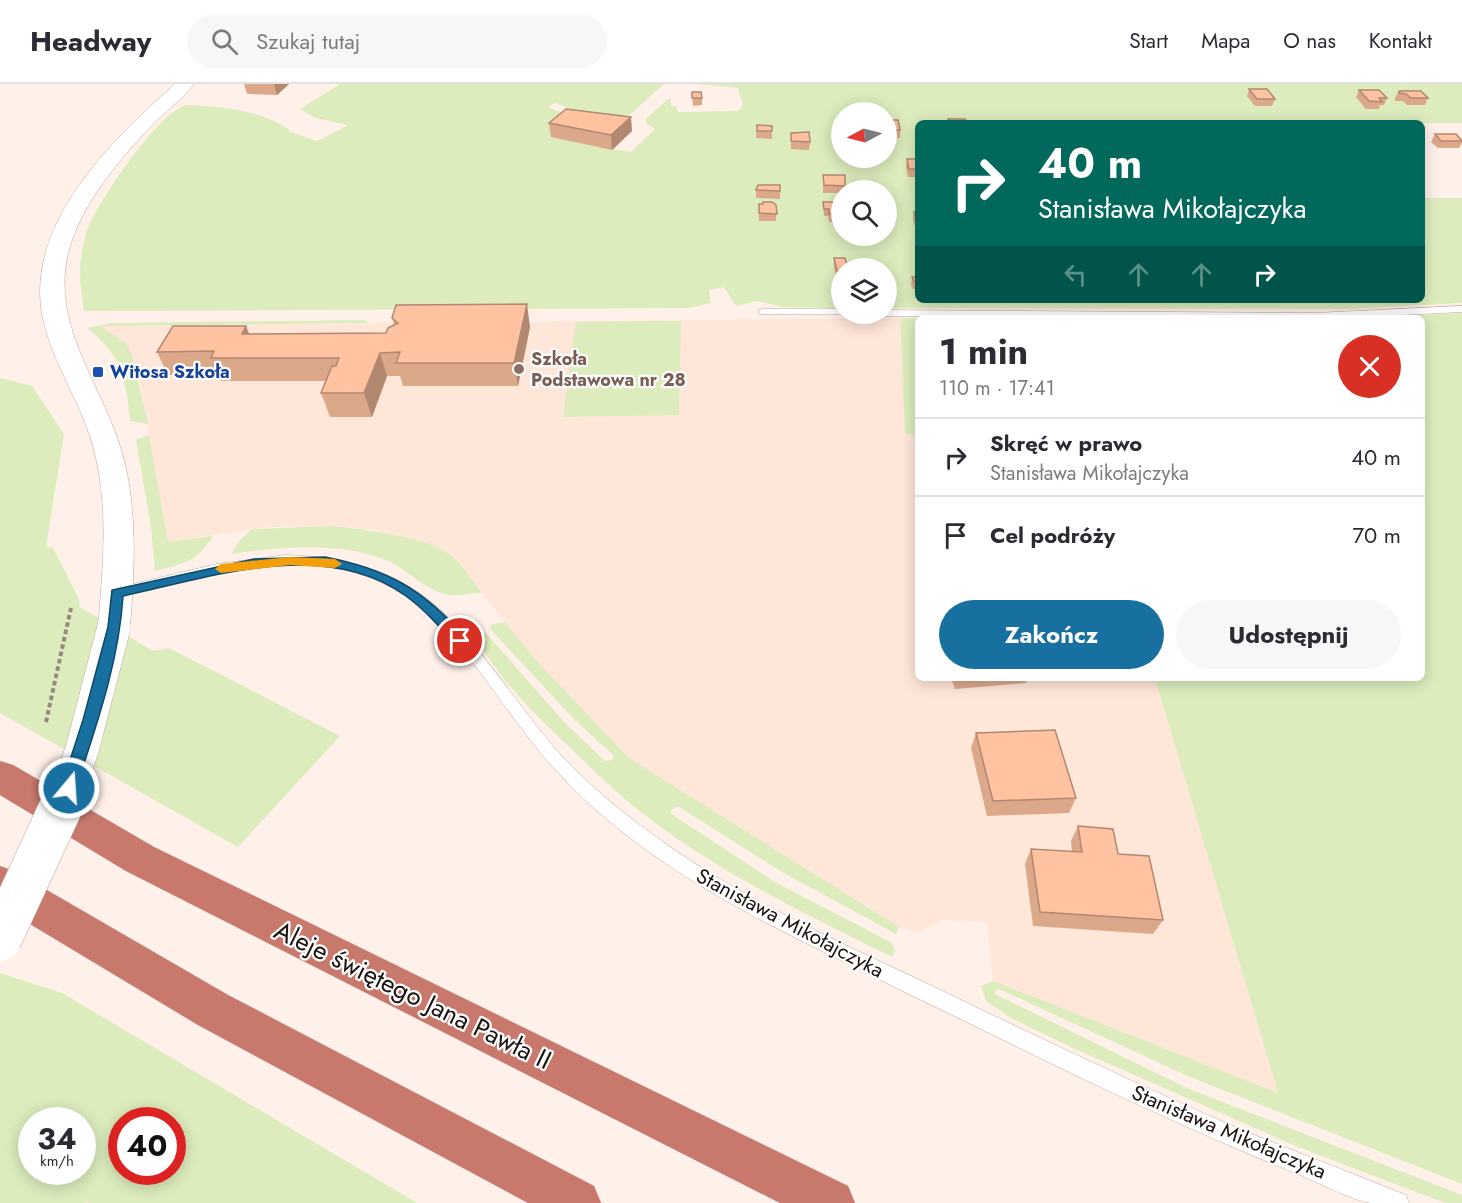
<!DOCTYPE html>
<html lang="pl">
<head>
<meta charset="utf-8">
<style>
  body { margin:0; font-family:Jost,sans-serif; background:#f7f7f7; color:#2b2b33; height:100vh; display:flex; flex-direction:column; font-size:22px; white-space:nowrap }
  * { box-sizing:border-box; margin:0 }
  p { font-size:20px; color:#7c7c81 }
  .icon { flex:none; width:33px; height:33px; fill:none; stroke:currentColor; stroke-width:2; stroke-linecap:round; stroke-linejoin:round }
  .map { position:relative; flex:1; overflow:hidden }
  .panel { position:absolute; left:915px; top:231px; width:510px; height:366px; display:flex; flex-direction:column; background:#fff; border-radius:9px; box-shadow:0 3px 15px #0003 }
  .panel>* { flex:none }
  .banner { position:absolute; left:915px; top:36px; width:510px; height:183px; border-radius:9px; box-shadow:0 3px 15px #0003; background:#00695c; color:#fff; overflow:hidden }
  .needle { width:39px; rotate:263deg }
  .controls { position:absolute; left:831px; top:18px; display:grid; gap:12px }
  .controls a { display:grid; place-items:center; width:66px; height:66px; border-radius:50%; background:#fff; box-shadow:0 3px 15px #0003; font-size:30px }
  .speed { position:absolute; left:18px; top:1023px; display:flex; gap:12px; font-size:30px; font-weight:700; text-align:center }
  .speed>* { display:grid; place-content:center; width:78px; height:78px; border-radius:50%; background:#fff; box-shadow:0 3px 15px #0003; line-height:1 }
  .speed small { font-size:15px; font-weight:400 }
  .speed .limit { border:9px solid #d22; background:#fff; color:#111 }
  .pin { position:absolute; display:grid; place-items:center; width:51px; height:51px; color:#fff; margin:-26px; border:3px solid #fff; border-radius:50%; box-shadow:0 2px 6px #0007 }
  .me { position:absolute; width:66px; margin:-33px; rotate:18deg; stroke-linejoin:round; filter:drop-shadow(0 0 4px #0008) }
  .turn { display:flex; align-items:center; gap:21px; height:126px; padding:0 24px; font-size:27px }
  .turn .icon { width:78px; height:78px; stroke-width:2.5 }
  .turn b { display:block; font-size:42px; line-height:51px }
  .lanes { display:flex; align-items:center; height:57px; padding:0 24px; background:#0003; justify-content:center; gap:30px; direction:ltr }
  .lanes .off { opacity:.35 }
  .round { display:grid; place-items:center; flex:none; width:63px; height:63px; border-radius:32px; background:#f7f7f7 }
  .headline { display:flex; align-items:center; justify-content:space-between; height:102px; padding:0 24px }
  h1 { font-size:36px; font-weight:700; line-height:45px }
  .cta { display:flex; gap:12px; margin-top:auto; padding:12px 24px }
  .cta a { flex:1; height:69px; border-radius:36px; background:#1870a0; color:#fff; font-size:24px; font-weight:700; line-height:69px; text-align:center }
  .cta a+a { background:#f7f7f7; color:#2b2b33 }
  ul { padding:0; list-style:none }
  li { display:flex; align-items:center; gap:18px; height:78px; padding:0 24px; border-top:2px solid #e1e1e2 }
  li div { flex:1 }
  li b { display:block; font-size:22px }
  li em { font-style:normal }
  header { display:flex; align-items:center; gap:36px; box-sizing:border-box; height:84px; padding:0 30px; background:#fff; border-bottom:2px solid #e1e1e2 }
  header strong { font-size:28px }
  nav { display:flex; gap:33px; margin-inline-start:auto; font-size:21px }
  .search { width:420px; height:54px; background:#f7f7f7; display:flex; align-items:center; gap:15px; box-sizing:border-box; padding:0 21px; border-radius:33px; color:#7c7c81; font-size:22px }
  .map>svg:first-child { display:block }
</style>
</head>
<body>
<header>
<strong>Headway</strong>
<div class="search"><svg class="icon" aria-label="search" viewBox="0 0 24 24"><circle cx="10" cy="10" r="6"/><path d="M15 15l6 6"/></svg>Szukaj tutaj</div>
<nav><a>Start</a><a>Mapa</a><a>O nas</a><a>Kontakt</a></nav>
</header>
<div class="map">
<svg width="1462" height="1119" viewBox="0 0 1462 1119">
  <rect width="100%" height="100%" fill="#fff1e9"/>
  <polygon fill="#fee6d8" points="900,234 905,350 918,350 918,594 1155,594 1278,1010 993,897 987,838 943,836 919,848 899,843 629,674 534,574 453,473 421,457 375,446 333,442 269,443 168,458 140,300 132,271 97,242"/>
  <g fill="#dcecbc" fill-rule="evenodd">
    <path d="M340,0H664L617,42L555,19L548,23L563,29L583,60L631,68L655,45L647,40L646,35L668,15H671V22H676L678,28L738,27L743,21L738,4L696,0H1462V39H918V216H1422V114H1462V219L1349,225L887,224L886,184H842L841,224L783,223L758,217L736,222L724,203L709,206L711,219L689,224L84,227C79,200 78,177 86,150C93,123 160,26 186,21C224,23 257,25 290,46L288,47L317,57L348,41L316,34L300,25ZM842,28H886V74H842ZM842,106H886V152H842Z"/>
    <polygon points="1462,229 1462,1100 1190,993 999,905 995,907 995,910 1189,1005 1462,1111 1462,1119 1445,1119 1298,1063 1073,964 1011,934 986,917 981,902 993,897 1278,1009 1155,594 1422,594 1422,234 1363,234"/>
    <polygon points="900,234 918,234 918,350 905,350"/>
    <path d="M364,236L370,239L99,242L125,258L132,271L148,340L130,337C126,295 122,271 87,244L111,239Z"/>
    <polygon points="681,237 679,331 563,333 576,238"/>
    <polygon points="0,294 32,302 64,350 46,463 53,464 79,515 80,523 153,567 169,564 340,652 238,763 0,629"/>
    <path d="M149,351L168,458L213,452C197,478 183,480 155,487L151,443L136,356Z"/>
    <path d="M333,442C365,446 432,452 455,475C465,485 473,498 482,509C471,509 460,512 450,511C428,509 407,485 386,476C336,457 283,463 231,470L240,456L252,445Z"/>
    <path d="M505,538L534,574L629,674L899,843L896,850L782,788L679,723L673,724L670,729L775,798L892,859L895,867L892,873C814,834 736,797 665,746C627,720 595,688 562,656C530,626 495,590 475,551L479,546L486,549L565,639L605,677L612,676L614,672L573,634L490,545L492,540Z"/>
    <path d="M0,889L62,909L417,1119H88L83,1116L86,1119H0ZM32,1036H82V1088H32ZM122,1036H172V1088H122Z"/>
  </g>
  <g fill="none" stroke-linecap="round" stroke-linejoin="round">
    <g stroke="#bda89c" stroke-width="1">
      <g id="service">
        <polygon points="1462,222 1462,228 1342,234 886,232 881,230 886,230 886,226 1315,229"/>
        <polygon points="763,225 842,225 842,230 846,230 759,230 759,226"/>
        <path d="M286,471C438,476 466,557 552,661C578,691 608,717 640,741C727,808 829,853 928,900C1028,948 1127,996 1228,1040C1287,1065 1347,1087 1406,1111L1409,1119C1397,1119 1383,1119 1371,1119C1350,1116 1316,1097 1295,1089C1211,1055 1129,1017 1048,978C976,942 903,908 832,872C748,831 667,788 596,726C570,703 546,677 525,649C483,595 445,528 381,498C298,460 199,493 116,514L109,509L116,504L217,480Z"/>
      </g>
    </g>
    <g stroke="#bda89c" stroke-width="1">
      <path id="tertiary" d="M175,0H194C184,14 167,26 155,38C127,67 99,99 81,135C31,233 109,297 127,389C137,440 134,492 130,543L126,552L114,555L102,552L98,543C103,484 109,424 94,366C83,321 53,281 43,235C23,141 111,57 175,0Z"/>
    </g>
    <g stroke="#d6d5d4" stroke-width="1">
      <g id="motorway">
        <polygon points="0,677 13,681 154,763 848,1102 855,1119 780,1119 126,787 0,711"/>
        <polygon points="0,782 14,787 228,911 594,1102 601,1119 528,1119 198,941 0,822"/>
      </g>
    </g>
    <polyline stroke="#948882" stroke-width="4" stroke-dasharray="4.5 3" stroke-linecap="butt" points="46,638 71,524"/>
    <use href="#service" fill="#fff" fill-rule="evenodd"/>
    <use href="#tertiary" fill="#fff" fill-rule="evenodd"/>
    <use href="#motorway" fill="#c9786c" fill-rule="evenodd"/>
    <g stroke="#bda89c" stroke-width="34" stroke-linecap="butt">
      <polyline id="tertiary-bridge-far1" points="60,727 82,666 114,543"/>
    </g>
    <g stroke="#bda89c" stroke-width="44" stroke-linecap="butt">
      <polyline id="tertiary-bridge" points="0,855 60,725"/>
    </g>
    <use href="#tertiary-bridge-far1" stroke="#fff" stroke-width="33"/>
    <use href="#tertiary-bridge" stroke="#fff" stroke-width="43"/>
  </g>
  <g fill="#dba88a">
    <polygon points="244,0 289,0 277,11 247,10"/>
    <polygon points="1249,5 1275,15 1272,22 1255,22 1247,12"/>
    <polygon points="1359,6 1387,14 1384,21 1380,21 1379,25 1366,25 1356,13"/>
    <polygon points="1399,7 1428,14 1425,21 1407,21 1403,17 1395,17 1395,14"/>
    <polygon points="692,8 702,14 702,21 693,22"/>
    <polygon points="888,36 900,46 900,54 889,54 887,44"/>
    <polygon points="549,39 632,47 612,66 551,53"/>
    <polygon points="757,41 772,42 772,55 756,54"/>
    <polygon points="791,49 810,58 809,66 791,65"/>
    <polygon points="1435,50 1462,56 1462,59 1459,64 1438,64 1431,58"/>
    <polygon points="907,75 918,75 917,93 908,93 906,83"/>
    <polygon points="823,91 845,102 845,106 842,106 842,109 823,109"/>
    <polygon points="756,106 780,107 780,115 756,114"/>
    <polygon points="823,118 840,130 840,138 829,138 828,132 824,132"/>
    <polygon points="759,120 776,121 776,137 759,137"/>
    <polygon points="914,128 918,128 918,150 917,150 913,135"/>
    <polygon points="834,174 842,184 842,206 839,195 836,195 834,182"/>
    <polygon points="912,193 918,193 918,205 913,205 911,201"/>
    <polygon points="392,234 530,243 518,302 403,302 400,292 387,292 372,333 330,333 321,309 326,297 221,297 218,291 168,291 157,268 249,250 386,249 394,241"/>
    <polygon points="951,594 1028,594 1026,599 955,605"/>
    <polygon points="976,649 1076,714 1069,729 987,732 971,664"/>
    <polygon points="1078,742 1118,770 1163,836 1153,850 1033,842 1025,780 1031,765 1072,768 1071,757"/>
  </g>
  <g fill="#b28871">
    <polygon points="274,0 289,0 277,11"/>
    <polygon points="631,33 632,47 612,66 611,51"/>
    <polygon points="527,220 530,243 518,302 514,279"/>
    <polygon points="246,242 255,265 242,250"/>
    <polygon points="380,269 387,292 372,333 364,309"/>
  </g>
  <g fill="#ffc3a1" stroke="#b28871" stroke-width="1.5">
    <polygon points="1249,5 1267,5 1275,15 1257,15"/>
    <polygon points="1359,6 1379,6 1387,14 1379,14 1382,18 1369,17"/>
    <polygon points="1399,7 1421,7 1428,14 1411,14 1406,10 1399,9"/>
    <polygon points="692,8 701,8 702,14 692,14"/>
    <polygon points="566,25 631,33 611,51 549,39"/>
    <polygon points="948,35 965,35 967,39 950,39"/>
    <polygon points="888,36 898,36 900,46 890,46"/>
    <polygon points="1038,37 1053,37 1054,39 1038,39"/>
    <polygon points="757,41 772,42 772,47 757,47"/>
    <polygon points="809,48 810,58 791,57 791,49"/>
    <polygon points="1435,50 1456,50 1462,57 1441,57"/>
    <polygon points="907,75 918,75 918,85 909,85"/>
    <polygon points="823,91 845,91 845,102 824,101"/>
    <polygon points="758,101 780,101 780,107 756,106"/>
    <polygon points="763,118 772,118 776,121 777,130 759,129 759,120 763,120"/>
    <polygon points="823,118 839,118 840,130 829,130 829,125 824,125"/>
    <polygon points="914,128 918,128 918,142"/>
    <polygon points="834,174 845,174 848,184 842,184 842,187 837,187"/>
    <polygon points="912,193 918,193 918,197 914,197"/>
    <polygon points="527,220 514,279 396,279 400,268 380,269 364,309 321,309 332,282 336,282 339,274 211,274 214,267 157,268 173,242 246,242 242,250 386,249 388,244 398,239 392,234 396,221"/>
    <polygon points="1055,646 1076,714 993,717 976,649"/>
    <polygon points="1078,742 1113,745 1118,770 1149,772 1163,836 1040,828 1031,765 1082,768"/>
  </g>
  <path fill="#1870a0" stroke="#104968" stroke-width="1.5" d="M325,473C387,485 423,505 465,553V560H455C440,543 425,526 406,512C324,453 212,493 123,512C119,578 96,642 76,704L74,708H63L61,704L83,636L108,543L112,506L254,475Z"/>
  <polygon fill="#f59e0b" points="290,473 335,475 342,480 335,484 290,481 221,489 215,485 221,480"/>
  <circle fill="#8d6e63" stroke="#fff" stroke-width="2" cx="519" cy="285" r="6"/>
  <rect fill="#1a4fb4" stroke="#fff" stroke-width="2" x="92" y="282" width="12" height="12" rx="3"/>
  <g text-anchor="middle" stroke-width="4.5" stroke-linejoin="round" paint-order="stroke">
    <g font-size="18" font-weight="bold" fill="#785e54" stroke="#fff" text-anchor="start">
      <text x="531" y="281">Szkoła<tspan x="531" dy="21">Podstawowa nr 28</tspan></text>
    </g>
    <g font-size="18" font-weight="bold" fill="#164399" stroke="#fff" text-anchor="start">
      <text x="110" y="294">Witosa Szkoła</text>
    </g>
    <g font-size="21" fill="#1b130f" stroke="#fff">
      <text transform="translate(790 839) rotate(28)" y="7">Stanisława Mikołajczyka</text>
      <text transform="translate(1229 1048) rotate(23)" y="7">Stanisława Mikołajczyka</text>
    </g>
    <g font-size="26" fill="#1b130f" stroke="#fff">
      <text transform="translate(413 911) rotate(26)" y="9">Aleje świętego Jana Pawła II</text>
    </g>
  </g>
</svg>
<div class="controls">
<a><svg class="needle" viewBox="-14 -14 28 28"><path d="M0-13l5 13h-10z" fill="#e53935"/><path d="M0 13l5-13h-10z" fill="#7c7c81"/></svg></a>
<a><svg class="icon" aria-label="search" viewBox="0 0 24 24"><circle cx="10" cy="10" r="6"/><path d="M15 15l6 6"/></svg></a>
<a><svg class="icon" aria-label="layers" viewBox="0 0 24 24"><path d="M12 4l9 5-9 5-9-5zM3 14l9 5 9-5"/></svg></a>
</div>
<div class="speed"><div>34<small>km/h</small></div><div class="limit">40</div></div>
<div class="pin" style="left:460px;top:557px;background:#d93025"><svg class="icon" aria-label="arrive" viewBox="0 0 24 24"><path d="M6 21V4h12l-3 4 3 4H6"/></svg></div>
<svg class="me" style="left:69px;top:704px" viewBox="-20 -20 40 40"><circle r="17" fill="#1870a0" stroke="#fff" stroke-width="3"/><path d="M0-11L8 9 0 5-8 9z" fill="#fff"/></svg>
<div class="banner">
<div class="turn"><svg class="icon" aria-label="right" viewBox="0 0 24 24"><path d="M7 20v-9h11M14 6l5 5-5 5"/></svg><div><b>40 m</b>Stanisława Mikołajczyka</div></div>
<div class="lanes"><svg class="icon off" aria-label="left" viewBox="0 0 24 24"><path d="M17 20v-9H6M10 6l-5 5 5 5"/></svg><svg class="icon off" aria-label="ahead" viewBox="0 0 24 24"><path d="M12 20V5M6 11l6-6 6 6"/></svg><svg class="icon off" aria-label="ahead" viewBox="0 0 24 24"><path d="M12 20V5M6 11l6-6 6 6"/></svg><svg class="icon" aria-label="right" viewBox="0 0 24 24"><path d="M7 20v-9h11M14 6l5 5-5 5"/></svg></div>
</div>
<section class="panel">
<div class="headline"><div><h1>1 min</h1><p>110 m · 17:41</p></div><a class="round" style="background:#d93025;color:#fff"><svg class="icon" aria-label="close" viewBox="0 0 24 24"><path d="M6 6l12 12M18 6L6 18"/></svg></a></div>
<ul>
<li><svg class="icon" aria-label="right" viewBox="0 0 24 24"><path d="M7 20v-9h11M14 6l5 5-5 5"/></svg><div><b>Skręć w prawo</b><p>Stanisława Mikołajczyka</p></div><em>40 m</em></li>
<li><svg class="icon" aria-label="arrive" viewBox="0 0 24 24"><path d="M6 21V4h12l-3 4 3 4H6"/></svg><div><b>Cel podróży</b></div><em>70 m</em></li>
</ul>
<div class="cta"><a>Zakończ</a><a>Udostępnij</a></div>
</section>
</div>
</body>
</html>
